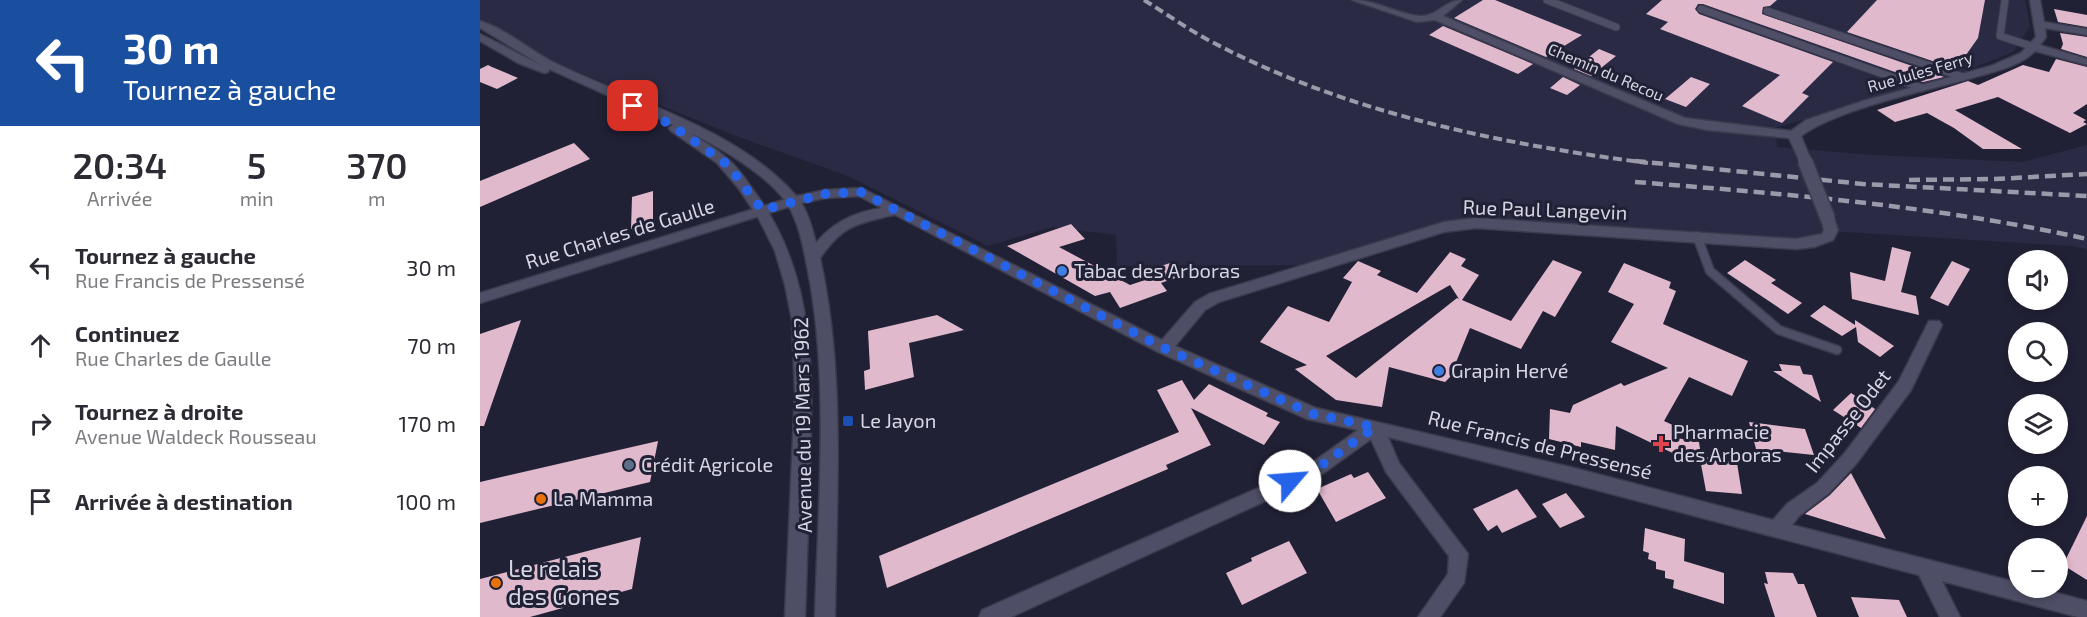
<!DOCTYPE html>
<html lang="fr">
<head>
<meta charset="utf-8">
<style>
  body { margin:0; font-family:"Exo 2",sans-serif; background:#f2f2f3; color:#2b2b33; height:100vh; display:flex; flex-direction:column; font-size:22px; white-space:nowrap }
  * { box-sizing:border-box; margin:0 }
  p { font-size:20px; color:#7c7c81 }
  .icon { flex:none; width:33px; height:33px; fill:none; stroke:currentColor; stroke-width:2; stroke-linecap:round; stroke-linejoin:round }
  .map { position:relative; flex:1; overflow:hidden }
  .drawer { display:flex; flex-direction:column; background:#fff; width:480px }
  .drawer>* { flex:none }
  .guide { background:#1a4fa0; color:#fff; overflow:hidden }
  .tools { position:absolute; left:1528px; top:250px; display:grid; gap:12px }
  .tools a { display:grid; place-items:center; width:60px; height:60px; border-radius:50%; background:#fff; box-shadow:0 3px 9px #0003; font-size:30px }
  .pin { position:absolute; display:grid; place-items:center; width:51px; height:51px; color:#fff; margin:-26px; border-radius:12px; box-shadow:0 3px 9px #0006 }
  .me { position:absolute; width:66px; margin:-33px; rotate:63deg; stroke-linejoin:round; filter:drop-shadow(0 0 4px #0008) }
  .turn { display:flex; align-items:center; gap:21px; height:126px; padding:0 24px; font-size:27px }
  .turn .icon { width:78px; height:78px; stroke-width:2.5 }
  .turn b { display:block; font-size:42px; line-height:51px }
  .eta { display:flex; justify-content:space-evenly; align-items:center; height:102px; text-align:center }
  .eta b { font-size:36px; font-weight:600; line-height:42px }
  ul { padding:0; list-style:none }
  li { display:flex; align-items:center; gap:18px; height:78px; padding:0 24px }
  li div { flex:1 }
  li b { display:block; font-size:22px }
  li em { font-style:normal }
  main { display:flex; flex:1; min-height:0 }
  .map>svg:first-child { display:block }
</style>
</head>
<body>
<main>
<section class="drawer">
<div class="guide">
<div class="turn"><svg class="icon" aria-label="left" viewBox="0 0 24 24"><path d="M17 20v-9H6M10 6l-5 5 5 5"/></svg><div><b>30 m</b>Tournez à gauche</div></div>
</div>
<div class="eta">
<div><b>20:34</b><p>Arrivée</p></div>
<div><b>5</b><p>min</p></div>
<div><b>370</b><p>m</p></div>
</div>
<ul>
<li><svg class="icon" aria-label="left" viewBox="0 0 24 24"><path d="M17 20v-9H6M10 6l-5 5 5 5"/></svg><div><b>Tournez à gauche</b><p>Rue Francis de Pressensé</p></div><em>30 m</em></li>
<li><svg class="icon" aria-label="ahead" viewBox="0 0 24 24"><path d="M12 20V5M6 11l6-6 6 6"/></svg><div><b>Continuez</b><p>Rue Charles de Gaulle</p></div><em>70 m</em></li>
<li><svg class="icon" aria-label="right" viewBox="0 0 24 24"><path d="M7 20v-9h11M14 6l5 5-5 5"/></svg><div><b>Tournez à droite</b><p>Avenue Waldeck Rousseau</p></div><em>170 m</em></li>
<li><svg class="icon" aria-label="arrive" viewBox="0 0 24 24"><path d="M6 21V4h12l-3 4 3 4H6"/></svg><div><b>Arrivée à destination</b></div><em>100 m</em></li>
</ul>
</section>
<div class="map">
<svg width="1607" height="617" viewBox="0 0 1607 617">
  <rect width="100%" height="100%" fill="#212136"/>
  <polygon fill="#2a2a45" points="0,0 1545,0 1550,26 1533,52 1481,73 1295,128 1297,147 1393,155 1543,162 1607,145 1607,249 1591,246 1350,231 1342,242 986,223 844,265 637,266 636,235 572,227 508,246 368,176 256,136 61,57 0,22"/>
  <g fill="#e1b9cd" fill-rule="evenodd">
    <polygon points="1003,0 1015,0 1102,35 1066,57 974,18"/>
    <polygon points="1182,0 1297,0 1290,6 1283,7 1282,14 1464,77 1443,82 1223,4 1218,4 1215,9 1219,14 1353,62 1322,93 1329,96 1302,123 1262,106 1300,75 1180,29 1188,22 1166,14"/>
    <polygon points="1397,0 1505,0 1498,38 1476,69 1367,32"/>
    <polygon points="1574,9 1607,15 1607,27 1578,22"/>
    <polygon points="963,26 1053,64 1038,74 949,35"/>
    <polygon points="1580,33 1607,37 1607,57 1581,49 1583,44"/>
    <polygon points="1119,49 1136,56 1111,76 1094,69"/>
    <polygon points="1576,59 1607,67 1607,104 1593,113 1606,120 1603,122 1607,124 1590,133 1518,97 1475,110 1542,149 1503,149 1474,128 1447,113 1415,122 1397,110 1488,81 1498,85 1543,65 1569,72"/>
    <polygon points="8,65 12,67 38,78 17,89 0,82 0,69"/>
    <polygon points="1083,77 1100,85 1087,95 1070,88"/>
    <polygon points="1211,77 1230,84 1206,107 1185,99"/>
    <polygon points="94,143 110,159 0,207 0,181"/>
    <polygon points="173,191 173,223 151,229 152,197"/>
    <polygon points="591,224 605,239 579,247 650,285 677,276 672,269 693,262 701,276 681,283 687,291 640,308 630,292 615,296 527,246"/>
    <polygon points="1412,247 1431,252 1421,292 1436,296 1439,315 1372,299 1370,272 1405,281"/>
    <path d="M970,252L986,259L981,266L999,275L982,300L1031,321L1073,260L1102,272L1075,317L1063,311L1041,349L990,328L970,377L965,382L909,367L902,407L856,400L815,369L827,365L780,342L808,306L849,322L872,282L863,278L878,261L901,271L897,275L937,293ZM970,285L979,299L977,298L876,378L846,356Z"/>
    <polygon points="1265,260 1296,280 1291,283 1322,303 1308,314 1247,273"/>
    <polygon points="1472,261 1490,269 1468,306 1450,298"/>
    <polygon points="1144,263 1191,282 1189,288 1196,291 1183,324 1268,361 1252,396 1209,377 1184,421 1197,427 1197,438 1219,442 1221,456 1257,463 1262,494 1226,491 1220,459 1199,456 1136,426 1135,450 1101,442 1101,447 1069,439 1070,409 1090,413 1093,405 1141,383 1144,386 1188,368 1131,342 1154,304 1128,292"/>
    <polygon points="1344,305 1375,325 1375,320 1414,346 1400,357 1378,342 1376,327 1362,336 1330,316"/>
    <polygon points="457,315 484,330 429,343 434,377 385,390 384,371 390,369 388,331"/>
    <polygon points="41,320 4,426 0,426 0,334"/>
    <polygon points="1299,364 1320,366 1323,374 1332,375 1341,402 1293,371 1302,371"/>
    <polygon points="702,380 714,400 729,384 788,413 786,416 800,422 784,445 711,408 731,445 686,465 688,469 407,588 399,556 699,432 677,390"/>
    <polygon points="1371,393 1395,409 1381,428 1353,410"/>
    <polygon points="1269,422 1325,429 1334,455 1276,449"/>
    <polygon points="178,441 170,482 0,523 0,482"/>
    <polygon points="888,472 906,498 856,522 837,489 871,474 874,478"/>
    <polygon points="1371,473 1388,505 1406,539 1325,514 1350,495"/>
    <polygon points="1037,489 1057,517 1022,533 1017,525 1008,531 993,509"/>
    <polygon points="1086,493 1105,517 1080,528 1062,504"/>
    <polygon points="1607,516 1607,580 1583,565"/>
    <polygon points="1165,528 1205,539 1204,561 1244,573 1244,604 1193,588 1194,580 1185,578 1185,571 1176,569 1176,562 1168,559 1169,553 1163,551"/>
    <polygon points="161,537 152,589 50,617 0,617 0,579"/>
    <polygon points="809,541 827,573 762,605 746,573 772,561 771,558"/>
    <polygon points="1285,572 1313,573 1318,584 1324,584 1337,617 1295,617 1284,583 1288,584"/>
    <polygon points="1371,597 1419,600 1427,617 1379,617"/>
  </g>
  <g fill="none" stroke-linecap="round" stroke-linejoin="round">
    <g stroke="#3b3b4d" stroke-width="9">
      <g id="service-far1">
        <polyline points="1067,0 1136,27"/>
        <polyline points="1525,0 1520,36 1554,47"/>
        <polyline points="1221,9 1442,88"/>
        <polyline points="1287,11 1483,77"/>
      </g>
    </g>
    <g stroke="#3b3b4d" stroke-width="11">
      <polyline id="service" points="1217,236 1230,271 1299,330 1357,350"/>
    </g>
    <g stroke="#3b3b4d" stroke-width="3">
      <g id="minor">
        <path d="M872,0C896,0 917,14 940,16C957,17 965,0 982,0L963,16L1205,118L1311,131L1326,120L1383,101L1511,66L1541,53L1556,37L1550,0H1560L1564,22L1607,29V35L1565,28L1566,37L1560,45L1607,59V65L1555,51C1540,67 1512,72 1492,78C1445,91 1357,109 1321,136L1331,160L1325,164L1319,160L1309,138L1227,130L1198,124L955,20L937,22Z"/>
        <polygon points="381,188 682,340 715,302 729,294 964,222 996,218 1316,239 1342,234 1344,230 1341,219 1343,216 1353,216 1358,230 1353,240 1334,247 1316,249 996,228 964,232 739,302 725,310 695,346 836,408 1094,468 1293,520 1307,504 1337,483 1364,454 1419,381 1449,321 1459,321 1462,325 1431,390 1376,464 1349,493 1319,516 1312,525 1539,583 1539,588 1558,588 1607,601 1607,617 1598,617 1462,581 1480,617 1460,617 1439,575 1094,484 908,437 919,463 988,554 984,583 960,617 938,617 968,574 969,556 906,472 891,439 838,477 531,617 499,617 502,610 826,467 878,430 827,419 678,352 379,196 345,198 313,205 306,201 308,198 345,190"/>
      </g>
    </g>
    <g stroke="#3b3b4d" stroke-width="3">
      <polygon id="tertiary" points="313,197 318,198 320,201 318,204 0,303 0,293"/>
    </g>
    <g stroke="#3b3b4d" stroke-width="3">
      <path id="secondary" d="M0,21C27,29 50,51 75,63C153,101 260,130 317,197C327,209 332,227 336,243C358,217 383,210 415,206L422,210L420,213C380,224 366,221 340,258C366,375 356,498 355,617H335C338,504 350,377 327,266C323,245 319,224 308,205C292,178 239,146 210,133C224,142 239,150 251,162C262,172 270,186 279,198C335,278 333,372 330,466C328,516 327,567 325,617H305L315,393L312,320L305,285L295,251L279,219L259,189L237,163L191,131L189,128L193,125L69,69L68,72L64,73L38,63L0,41V34L63,66L0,28Z"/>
    </g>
    <use href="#service-far1" stroke="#4e4f67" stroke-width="7"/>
    <use href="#service" stroke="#4e4f67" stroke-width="8"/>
    <use href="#minor" fill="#4e4f67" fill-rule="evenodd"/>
    <use href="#tertiary" fill="#4e4f67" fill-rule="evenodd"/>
    <use href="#secondary" fill="#4e4f67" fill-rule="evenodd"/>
    <path stroke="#9a9aab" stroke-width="4" stroke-dasharray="9 4.5" stroke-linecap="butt" d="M664,0C687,14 710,31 734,43C867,113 1020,144 1168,163"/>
    <g stroke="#9a9aab" stroke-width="4.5" stroke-dasharray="11 6" stroke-linecap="butt">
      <polyline points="1155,161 1383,184 1607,196"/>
      <polyline points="1429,180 1515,179 1607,174"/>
      <path d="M1155,182C1307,194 1458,206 1607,239"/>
    </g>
    <g stroke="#3b3b4d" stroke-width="14" stroke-linecap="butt">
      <polyline id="minor-bridge-far1" points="1325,160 1326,163"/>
    </g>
    <g stroke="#3b3b4d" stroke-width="17" stroke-linecap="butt">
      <polyline id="minor-bridge" points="1325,161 1348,219"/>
    </g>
    <use href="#minor-bridge-far1" stroke="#4e4f67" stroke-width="11"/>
    <use href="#minor-bridge" stroke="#4e4f67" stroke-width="14"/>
  </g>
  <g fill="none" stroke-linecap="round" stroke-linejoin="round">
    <polyline stroke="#2563eb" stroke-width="10" stroke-dasharray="0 18" points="153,106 190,124 248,165 282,210 345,194 381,192 684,348 833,414 895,427 832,472 810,481"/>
  </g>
  <g fill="#3f7fe0" stroke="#212136" stroke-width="2">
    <circle cx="582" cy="271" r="6"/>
    <circle cx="959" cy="371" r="6"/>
  </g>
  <rect fill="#1a4fb4" stroke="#212136" stroke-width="2" x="362" y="415" width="12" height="12" rx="3"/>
  <path fill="#e0444e" stroke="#212136" stroke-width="2" d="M1178 435h6v6h6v6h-6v6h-6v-6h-6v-6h6z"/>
  <circle fill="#5c6f8a" stroke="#212136" stroke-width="2" cx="149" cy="465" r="6"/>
  <g fill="#e8710a" stroke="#212136" stroke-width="2">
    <circle cx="61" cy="499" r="6"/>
    <circle cx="16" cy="583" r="6"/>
  </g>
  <g text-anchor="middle" stroke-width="6" stroke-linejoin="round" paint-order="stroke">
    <g font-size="16" fill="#d5d5e4" stroke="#212136">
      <text transform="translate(1126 72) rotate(23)" y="6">Chemin du Recou</text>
      <text transform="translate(1440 72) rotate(-16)" y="6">Rue Jules Ferry</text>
    </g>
    <g font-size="20" fill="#d5d5e4" stroke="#212136">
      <text transform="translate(1065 210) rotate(2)" y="7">Rue Paul Langevin</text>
      <text transform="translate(140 234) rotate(-17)" y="7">Rue Charles de Gaulle</text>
      <text transform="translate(1368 421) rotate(-52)" y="7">Impasse Odet</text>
      <text transform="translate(323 425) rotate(-91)" y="7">Avenue du 19 Mars 1962</text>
      <text transform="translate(1060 445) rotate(14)" y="7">Rue Francis de Pressensé</text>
    </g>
    <g font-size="20" fill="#d5d5e4" stroke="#212136" text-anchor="start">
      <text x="594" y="278">Tabac des Arboras</text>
      <text x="971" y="378">Grapin Hervé</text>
      <text x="380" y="428">Le Jayon</text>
      <text x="1193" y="439">Pharmacie<tspan x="1193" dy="23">des Arboras</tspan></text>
      <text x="161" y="472">Crédit Agricole</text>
      <text x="73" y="506">La Mamma</text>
    </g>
    <g font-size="24" fill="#d5d5e4" stroke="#212136" text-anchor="start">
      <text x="28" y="577">Le relais<tspan x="28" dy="28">des Gones</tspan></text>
    </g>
  </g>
</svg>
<div class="tools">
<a><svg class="icon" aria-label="sound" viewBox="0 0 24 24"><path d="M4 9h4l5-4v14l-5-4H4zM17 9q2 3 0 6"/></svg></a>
<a><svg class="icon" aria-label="search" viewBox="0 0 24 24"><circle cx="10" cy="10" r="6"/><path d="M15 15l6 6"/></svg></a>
<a><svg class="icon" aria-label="layers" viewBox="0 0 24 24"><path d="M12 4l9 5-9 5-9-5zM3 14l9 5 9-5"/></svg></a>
<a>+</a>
<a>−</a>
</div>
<div class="pin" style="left:153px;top:106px;background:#d93025"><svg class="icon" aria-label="arrive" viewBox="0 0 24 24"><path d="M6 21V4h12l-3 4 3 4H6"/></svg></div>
<svg class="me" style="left:810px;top:481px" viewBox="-20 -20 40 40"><circle r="19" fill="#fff"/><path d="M0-13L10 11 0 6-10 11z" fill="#2563eb"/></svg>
</div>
</main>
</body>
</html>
